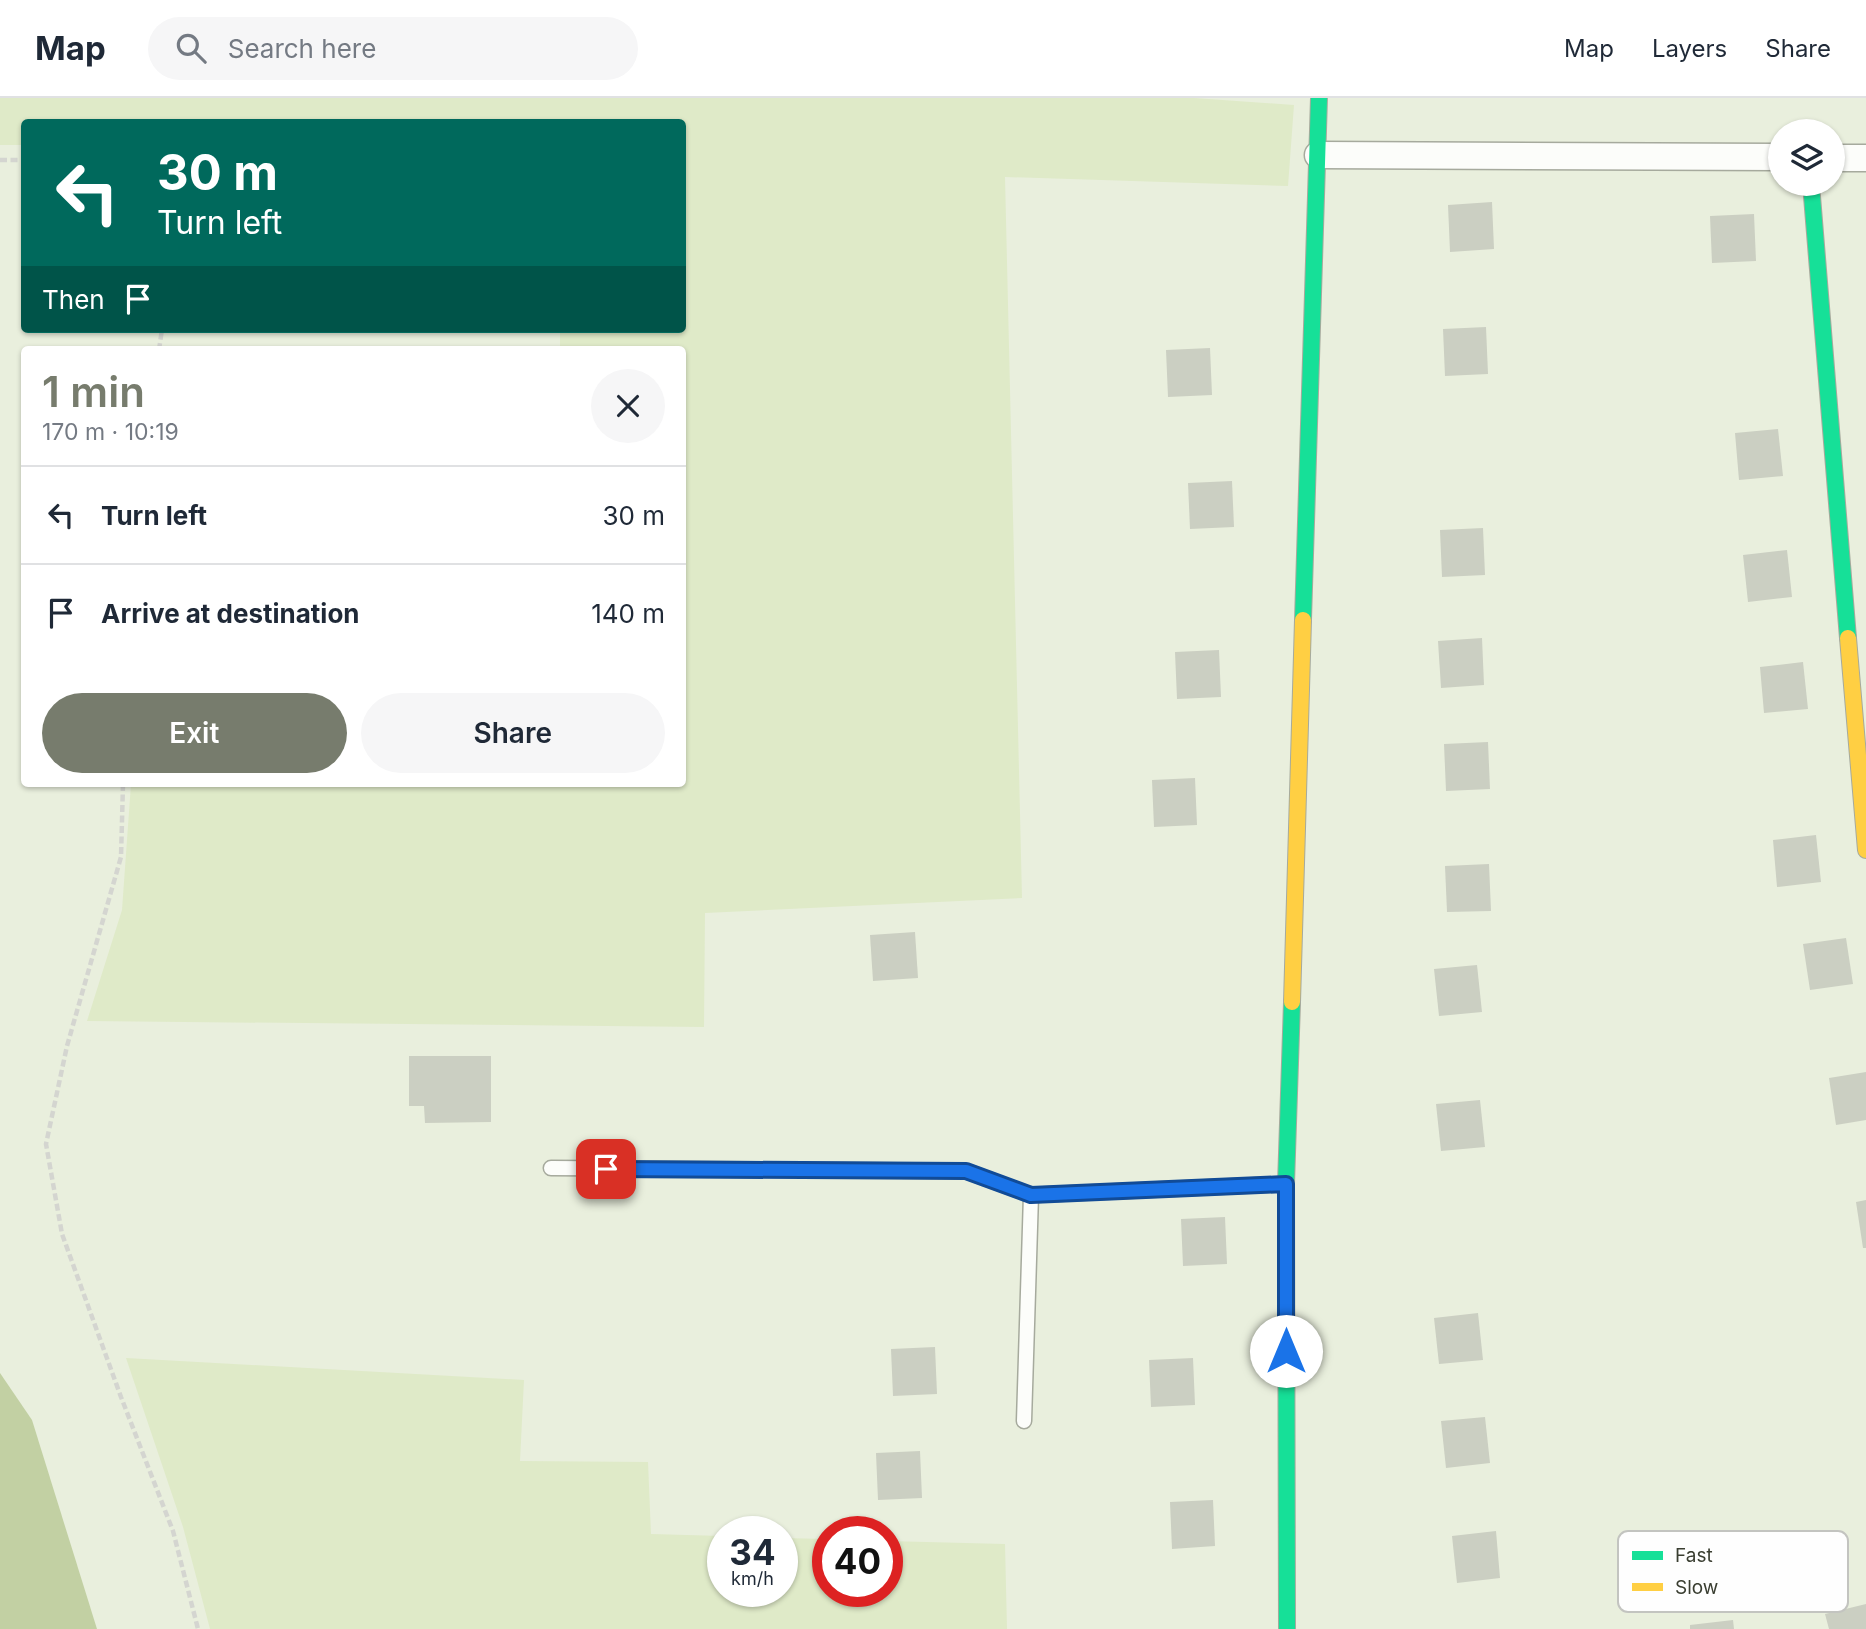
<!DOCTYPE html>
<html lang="en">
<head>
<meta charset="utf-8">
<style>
  body { margin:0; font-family:Inter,sans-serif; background:#f6f6f7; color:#1f2937; height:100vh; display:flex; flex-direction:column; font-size:26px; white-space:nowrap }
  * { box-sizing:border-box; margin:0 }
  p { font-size:23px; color:#747a83 }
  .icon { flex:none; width:38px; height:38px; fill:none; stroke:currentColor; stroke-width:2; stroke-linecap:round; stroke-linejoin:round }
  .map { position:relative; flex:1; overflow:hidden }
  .drawer { position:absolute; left:21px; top:248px; width:665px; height:441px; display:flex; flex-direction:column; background:#fff; border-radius:7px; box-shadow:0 2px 5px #0004 }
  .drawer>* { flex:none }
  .banner { position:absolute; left:21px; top:21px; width:665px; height:214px; border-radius:7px; box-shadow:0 2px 5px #0004; background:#00695c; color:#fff; overflow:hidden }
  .controls { position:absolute; left:1768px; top:21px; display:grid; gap:14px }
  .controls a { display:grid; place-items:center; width:77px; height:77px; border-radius:50%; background:#fff; box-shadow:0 2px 5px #0004; font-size:35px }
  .speed { position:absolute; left:707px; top:1418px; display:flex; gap:14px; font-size:35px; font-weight:700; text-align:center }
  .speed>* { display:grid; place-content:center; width:91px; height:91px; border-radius:50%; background:#fff; box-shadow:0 2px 5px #0004; line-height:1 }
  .speed small { font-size:18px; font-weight:400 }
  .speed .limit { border:10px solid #d22; background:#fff; color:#111 }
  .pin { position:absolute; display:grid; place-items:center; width:60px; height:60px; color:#fff; margin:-30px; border-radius:14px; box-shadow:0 4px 10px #0006 }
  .me { position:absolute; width:77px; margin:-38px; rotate:0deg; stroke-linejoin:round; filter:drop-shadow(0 0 5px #0008) }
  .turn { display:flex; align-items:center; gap:24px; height:147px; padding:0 21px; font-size:32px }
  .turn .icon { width:91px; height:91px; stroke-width:2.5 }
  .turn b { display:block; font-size:49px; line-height:60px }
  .then { display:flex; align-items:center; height:66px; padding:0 21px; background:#0003; gap:14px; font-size:26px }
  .round { display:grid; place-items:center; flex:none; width:74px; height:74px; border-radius:37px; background:#f6f6f7 }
  .headline { display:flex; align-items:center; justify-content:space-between; height:119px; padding:0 21px }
  h1 { font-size:42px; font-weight:600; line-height:52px; color:#777c6d }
  .action { display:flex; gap:14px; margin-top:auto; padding:14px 21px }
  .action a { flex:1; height:80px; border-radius:42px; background:#777c6d; color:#fff; font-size:28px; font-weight:600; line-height:80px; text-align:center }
  .action a+a { background:#f6f6f7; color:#1f2937 }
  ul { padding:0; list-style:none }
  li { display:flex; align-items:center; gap:21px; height:98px; padding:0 21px; border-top:2px solid #e0e1e3 }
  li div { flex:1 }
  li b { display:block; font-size:26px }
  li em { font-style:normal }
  header { display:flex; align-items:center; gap:42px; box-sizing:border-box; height:98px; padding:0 35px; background:#fff; border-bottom:2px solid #e0e1e3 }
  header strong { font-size:33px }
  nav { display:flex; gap:38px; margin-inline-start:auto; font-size:24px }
  .search { width:490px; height:63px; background:#f6f6f7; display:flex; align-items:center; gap:18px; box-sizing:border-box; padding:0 24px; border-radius:38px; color:#747a83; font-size:26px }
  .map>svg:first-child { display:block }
</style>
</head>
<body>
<header>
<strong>Map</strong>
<div class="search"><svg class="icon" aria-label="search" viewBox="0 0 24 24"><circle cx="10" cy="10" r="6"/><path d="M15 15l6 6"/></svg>Search here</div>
<nav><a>Map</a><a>Layers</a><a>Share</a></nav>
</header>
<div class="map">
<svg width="1866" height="1531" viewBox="0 0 1866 1531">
  <rect width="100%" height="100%" fill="#e9efdd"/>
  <g fill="#dfeac8">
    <polygon points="0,0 1194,0 1294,7 1288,88 1005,79 1022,800 705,815 704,929 87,923 122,812 131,686 682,686 682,252 560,252 560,231 682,231 682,24 24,24 24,47 0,47"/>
    <polygon points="126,1260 524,1282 520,1363 648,1364 651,1436 723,1438 723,1493 782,1493 782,1440 828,1441 828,1493 887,1493 887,1443 1005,1446 1007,1531 210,1531 183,1429"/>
  </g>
  <polygon fill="#c2d0a3" points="0,1275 32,1322 97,1531 0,1531"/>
  <g fill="#cbcfc2">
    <polygon points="1492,104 1494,151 1450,154 1448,107"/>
    <polygon points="1754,116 1756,163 1712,165 1710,118"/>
    <polygon points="1486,229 1488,276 1445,278 1443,231"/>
    <polygon points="1210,250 1212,297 1168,299 1166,252"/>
    <polygon points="1778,331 1783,378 1739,382 1735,335"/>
    <polygon points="1232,383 1234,429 1190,431 1188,385"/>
    <polygon points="1483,430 1485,477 1442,479 1440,432"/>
    <polygon points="1787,452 1792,499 1748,504 1743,457"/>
    <polygon points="1482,540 1484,587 1441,590 1438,543"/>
    <polygon points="1219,552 1221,599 1177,601 1175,554"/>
    <polygon points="1803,564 1808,611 1764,615 1760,569"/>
    <polygon points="1488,644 1490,691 1446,693 1444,646"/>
    <polygon points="1195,680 1197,727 1154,729 1152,682"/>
    <polygon points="1816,737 1821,784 1777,789 1773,742"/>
    <polygon points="1489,766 1491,813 1447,814 1445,768"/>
    <polygon points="915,834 918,880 873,883 870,837"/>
    <polygon points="1846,840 1853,886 1810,892 1803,846"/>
    <polygon points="1477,867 1482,914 1439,918 1434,871"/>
    <polygon points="409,958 491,958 491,1024 425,1025 424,1008 409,1008"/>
    <polygon points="1866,974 1866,1022 1836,1027 1829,980"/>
    <polygon points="1480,1002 1485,1049 1441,1053 1436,1006"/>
    <polygon points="1866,1102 1866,1150 1863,1150 1856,1104"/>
    <polygon points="1225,1119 1227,1166 1183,1168 1181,1121"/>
    <polygon points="1478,1215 1483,1262 1439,1266 1434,1220"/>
    <polygon points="935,1249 937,1296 893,1298 891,1251"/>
    <polygon points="1193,1260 1195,1307 1151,1309 1149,1262"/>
    <polygon points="1485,1319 1490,1365 1446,1370 1441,1323"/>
    <polygon points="920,1353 922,1400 878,1402 876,1355"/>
    <polygon points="1213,1402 1215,1448 1172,1451 1170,1404"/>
    <polygon points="1496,1433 1500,1480 1457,1485 1452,1438"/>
    <polygon points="1866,1506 1866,1531 1829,1531 1825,1516"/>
    <polygon points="1733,1522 1734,1531 1690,1531 1690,1527"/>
  </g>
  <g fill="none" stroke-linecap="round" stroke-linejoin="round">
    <g stroke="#a6aa9d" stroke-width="17">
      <g id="lane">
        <polyline points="551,1070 966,1073 1031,1097 1284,1086"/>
        <polyline points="1024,1323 1031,1097"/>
      </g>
    </g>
    <g stroke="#a6aa9d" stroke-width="29">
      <g id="street">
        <polyline points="1318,57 1780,59"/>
        <polyline points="1832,60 1866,60"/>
      </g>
    </g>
    <g stroke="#a6aa9d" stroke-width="18">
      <g id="fast">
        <polyline points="1811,86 1848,540"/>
        <polyline points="1303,522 1319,0"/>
        <polyline points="1287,1531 1286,1086 1292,904"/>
      </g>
    </g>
    <g stroke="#a6aa9d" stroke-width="18">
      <g id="slow">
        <polyline points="1848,540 1866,752"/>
        <polyline points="1292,904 1303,522"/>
      </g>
    </g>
    <g stroke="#d4d5d0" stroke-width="4.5" stroke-dasharray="7 3.5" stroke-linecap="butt">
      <polyline points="0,62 24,62"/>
      <polyline points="159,252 162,231"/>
      <polyline points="123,686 121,759 67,948 46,1046 62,1136 121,1299 173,1433 198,1531"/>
    </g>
    <use href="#lane" stroke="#fcfdfa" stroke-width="14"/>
    <use href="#street" stroke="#fcfdfa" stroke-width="26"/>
    <use href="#fast" stroke="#16e098" stroke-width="16"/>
    <use href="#slow" stroke="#ffcf43" stroke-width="16"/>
  </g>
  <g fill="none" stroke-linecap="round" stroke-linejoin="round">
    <g stroke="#114b97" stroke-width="18">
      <polyline id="route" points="606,1071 966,1073 1031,1097 1286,1086 1286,1253"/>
    </g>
    <use href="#route" stroke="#1a73e8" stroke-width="12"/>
  </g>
  <rect x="1618" y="1433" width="230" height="81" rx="10" fill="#fefefe" stroke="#c3c4c0" stroke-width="2"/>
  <rect x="1632" y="1453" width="31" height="9" fill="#16e098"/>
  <rect x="1632" y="1485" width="31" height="8" fill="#ffcf43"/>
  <g font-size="19" fill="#3a3e31">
    <text x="1675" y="1464">Fast</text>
    <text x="1675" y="1496">Slow</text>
  </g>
</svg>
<div class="controls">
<a><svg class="icon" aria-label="layers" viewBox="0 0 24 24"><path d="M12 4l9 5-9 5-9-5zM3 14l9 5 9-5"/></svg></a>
</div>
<div class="speed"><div>34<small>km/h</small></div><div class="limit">40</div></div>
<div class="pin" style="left:606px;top:1071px;background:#d93025"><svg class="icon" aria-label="arrive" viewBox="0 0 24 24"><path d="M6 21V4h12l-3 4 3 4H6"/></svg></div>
<svg class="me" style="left:1286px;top:1253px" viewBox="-20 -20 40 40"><circle r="19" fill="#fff"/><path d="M0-13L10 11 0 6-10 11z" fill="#1a73e8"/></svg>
<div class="banner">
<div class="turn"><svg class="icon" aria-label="left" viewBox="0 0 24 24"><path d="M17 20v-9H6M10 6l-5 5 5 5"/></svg><div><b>30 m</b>Turn left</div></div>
<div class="then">Then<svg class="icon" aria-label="arrive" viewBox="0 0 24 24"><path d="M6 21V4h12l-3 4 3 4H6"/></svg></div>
</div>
<section class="drawer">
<div class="headline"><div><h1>1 min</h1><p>170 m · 10:19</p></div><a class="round"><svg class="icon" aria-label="close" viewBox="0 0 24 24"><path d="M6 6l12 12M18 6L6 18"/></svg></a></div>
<ul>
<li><svg class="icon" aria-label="left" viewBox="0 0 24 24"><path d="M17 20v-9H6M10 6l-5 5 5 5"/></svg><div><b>Turn left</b></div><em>30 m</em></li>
<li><svg class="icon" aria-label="arrive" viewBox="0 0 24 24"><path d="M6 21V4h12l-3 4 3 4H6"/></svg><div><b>Arrive at destination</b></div><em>140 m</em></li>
</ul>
<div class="action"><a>Exit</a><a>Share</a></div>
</section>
</div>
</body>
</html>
